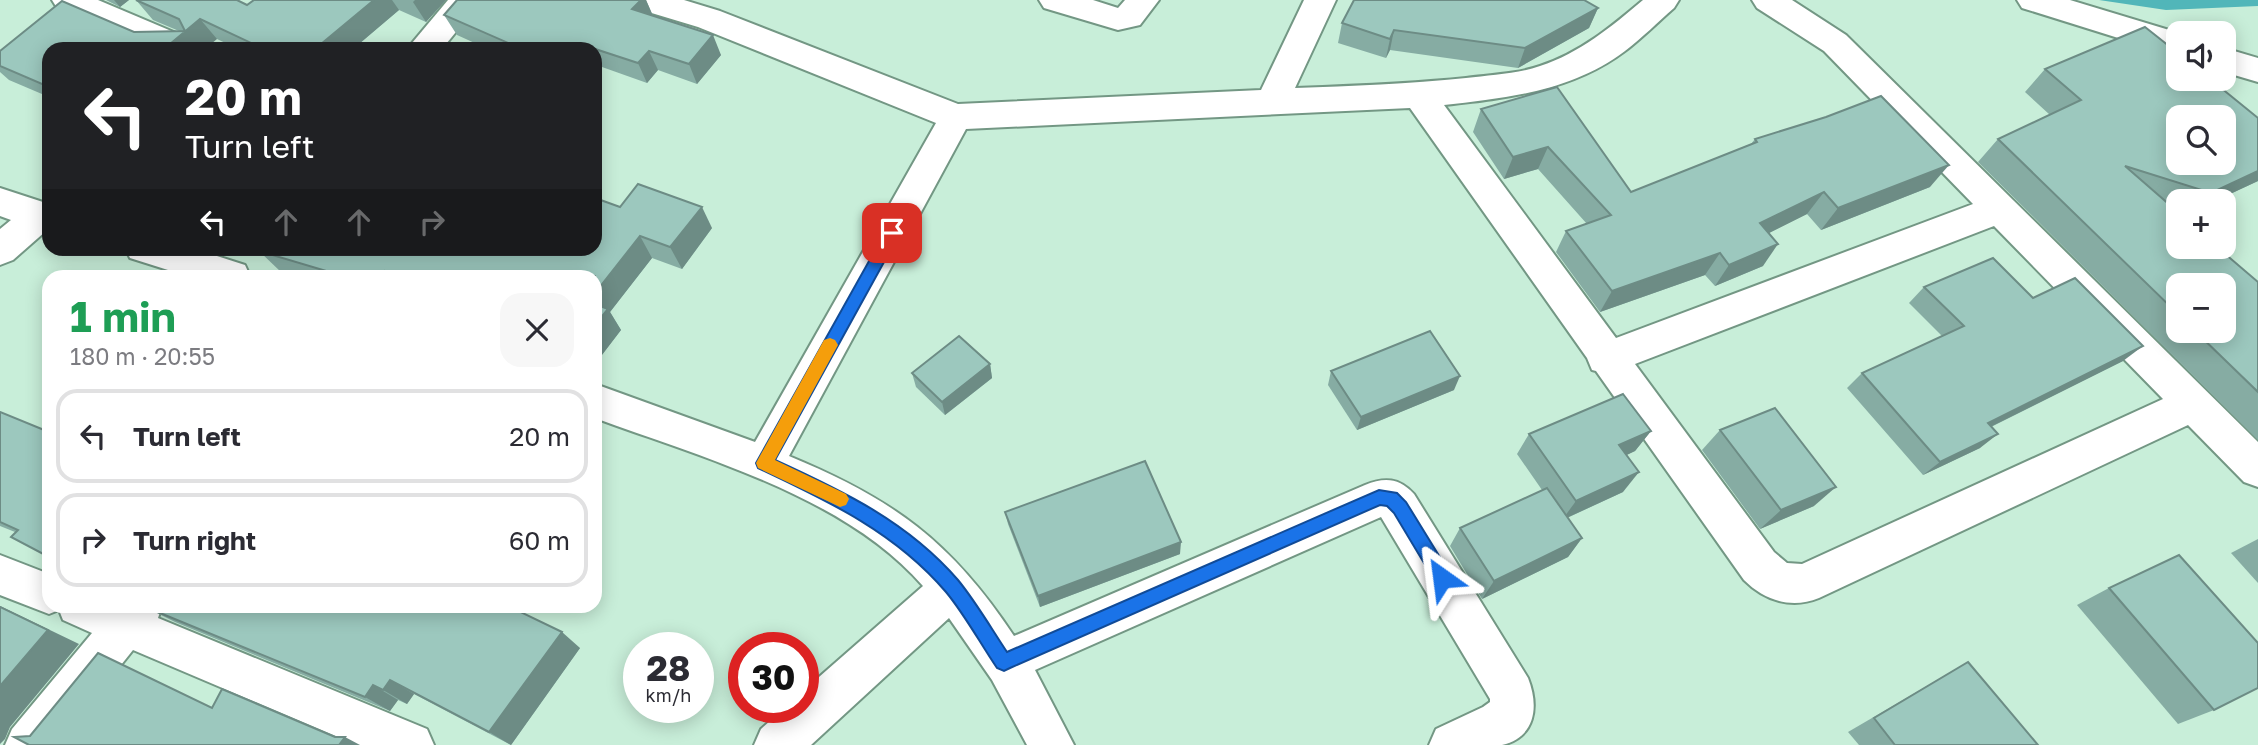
<!DOCTYPE html>
<html lang="en">
<head>
<meta charset="utf-8">
<style>
  body { margin:0; font-family:"Golos Text",sans-serif; background:#f7f7f7; color:#2b2b33; height:100vh; display:flex; flex-direction:column; font-size:26px; white-space:nowrap }
  * { box-sizing:border-box; margin:0 }
  p { font-size:23px; color:#7c7c81 }
  .icon { flex:none; width:38px; height:38px; fill:none; stroke:currentColor; stroke-width:2; stroke-linecap:round; stroke-linejoin:round }
  .map { position:relative; flex:1; overflow:hidden }
  .drawer { position:absolute; left:42px; top:270px; width:560px; height:343px; display:flex; flex-direction:column; background:#fff; border-radius:21px; box-shadow:0 4px 18px #0003 }
  .drawer>* { flex:none }
  .top-card { position:absolute; left:42px; top:42px; width:560px; height:214px; border-radius:21px; box-shadow:0 4px 18px #0003; background:#202124; color:#fff; overflow:hidden }
  .tools { position:absolute; left:2166px; top:21px; display:grid; gap:14px }
  .tools a { display:grid; place-items:center; width:70px; height:70px; border-radius:14px; background:#fff; box-shadow:0 4px 18px #0003; font-size:35px }
  .speed { position:absolute; left:623px; top:632px; display:flex; gap:14px; font-size:35px; font-weight:700; text-align:center }
  .speed>* { display:grid; place-content:center; width:91px; height:91px; border-radius:50%; background:#fff; box-shadow:0 4px 18px #0003; line-height:1 }
  .speed small { font-size:18px; font-weight:400 }
  .speed .limit { border:10px solid #d22; background:#fff; color:#111 }
  .pin { position:absolute; display:grid; place-items:center; width:60px; height:60px; color:#fff; margin:-30px; border-radius:14px; box-shadow:0 4px 10px #0006 }
  .me { position:absolute; width:77px; margin:-38px; rotate:329deg; stroke-linejoin:round; filter:drop-shadow(0 0 5px #0008) }
  .turn { display:flex; align-items:center; gap:24px; height:147px; padding:0 28px; font-size:32px }
  .turn .icon { width:91px; height:91px; stroke-width:2.5 }
  .turn b { display:block; font-size:49px; line-height:60px }
  .lanes { display:flex; align-items:center; height:66px; padding:0 28px; background:#0003; justify-content:center; gap:35px; direction:ltr }
  .lanes .off { opacity:.35 }
  .round { display:grid; place-items:center; flex:none; width:74px; height:74px; border-radius:21px; background:#f7f7f7 }
  .overview { display:flex; align-items:center; justify-content:space-between; height:119px; padding:0 28px }
  h1 { font-size:42px; font-weight:700; line-height:52px; color:#1e9e55 }
  ul { padding:0; list-style:none }
  li { display:flex; align-items:center; gap:21px; height:94px; margin:0 14px 10px; padding:0 14px; border:4px solid #e1e1e2; border-radius:21px }
  li div { flex:1 }
  li b { display:block; font-size:26px }
  li em { font-style:normal }
  .map>svg:first-child { display:block }
</style>
</head>
<body>
<div class="map">
<svg width="2258" height="745" viewBox="0 0 2258 745">
  <rect width="100%" height="100%" fill="#c8eed9"/>
  <polygon fill="#51b6b9" points="2099,0 2258,0 2258,6 2166,10"/>
  <g fill="none" stroke-linecap="round" stroke-linejoin="round">
    <g stroke="#739784" stroke-width="4">
      <g id="minor">
        <polygon points="52,0 98,0 195,41 200,49 153,49 57,8"/>
        <polygon points="448,0 482,0 442,49 407,49"/>
        <path d="M630,0H684L720,11L958,104L1261,90L1304,0H1336L1295,88C1352,86 1409,84 1466,78C1490,75 1517,74 1540,66C1580,53 1611,27 1643,0H1679L1674,8C1658,22 1642,38 1625,51C1572,91 1508,98 1444,105L1616,338L1973,204L1824,51L1757,8L1752,0H1792L1846,35L2258,442V487L2244,482L2188,425L1819,598C1792,609 1765,601 1744,580L1596,371L1592,370L1587,358L1410,108L966,129L789,456C893,499 951,541 1014,636L1365,485C1385,477 1399,478 1414,494L1528,678C1539,706 1536,737 1502,745C1483,745 1450,745 1429,745L1436,729L1483,707L1490,702V699L1381,517L1035,670L1074,745H1027L992,680L949,618L811,745H754L761,729L786,707H803V691L923,586C845,496 703,458 595,418V384L755,442L936,123L698,27L635,8ZM1994,226L2163,399L1802,564L1787,563L1774,552L1635,364Z"/>
        <polygon points="1039,0 1093,0 1118,8 1125,0 1159,0 1140,25 1118,30 1044,8"/>
        <polygon points="2017,0 2070,0 2179,33 2179,57 2022,8"/>
        <polygon points="2224,48 2258,58 2258,82 2224,72"/>
        <polygon points="0,188 49,204 49,232 46,231 13,260 0,265 0,229 11,220 0,216"/>
        <polygon points="125,248 192,248 245,265 250,276 187,276 130,258"/>
        <polygon points="0,555 49,574 49,606 162,606 158,618 427,729 434,745 357,745 133,650 57,745 5,745 12,729 92,633 63,620 59,610 49,614 0,595"/>
      </g>
    </g>
    <use href="#minor" fill="#fff" fill-rule="evenodd"/>
  </g>
  <g fill="#86aca3" fill-rule="evenodd">
    <polygon points="106,0 129,0 120,7"/>
    <polygon points="136,0 247,5 254,0 446,0 426,22 399,10 353,49 238,49 217,39 49,49 49,97 9,80 0,72 0,51 134,32 179,31 153,20"/>
    <polygon points="646,0 653,16 721,55 697,84 658,70 647,83 602,67 595,74 595,49 488,49 457,35 444,15"/>
    <polygon points="1598,8 1589,28 1518,68 1390,50 1386,58 1338,43 1342,23"/>
    <path d="M2045,69L2258,118V181L2215,201H2179V247L2258,282V440L1978,162L1998,139L2050,115L2025,92ZM2179,285L2224,331H2179Z"/>
    <polygon points="1481,109 1631,192 1751,144 1755,139 1930,187 1821,230 1807,214 1769,233 1763,266 1715,286 1705,275 1600,312 1556,252 1566,231 1587,224 1538,169 1504,179 1473,132"/>
    <polygon points="620,207 712,228 682,269 652,258 610,312 621,330 595,364 595,276 295,276 281,272 259,251 595,248"/>
    <polygon points="1924,287 2033,298 2123,361 1991,427 1980,448 1923,475 1847,388 1862,373 1942,336 1909,303"/>
    <polygon points="990,364 992,378 945,415 916,387 912,373"/>
    <polygon points="1331,371 1454,390 1357,430 1328,385"/>
    <polygon points="0,412 49,557 15,532 0,526"/>
    <polygon points="1720,430 1814,506 1760,529 1702,450"/>
    <polygon points="1651,431 1635,451 1626,455 1623,492 1567,518 1582,538 1568,557 1482,599 1450,546 1460,528 1542,490 1517,454 1529,434"/>
    <polygon points="1005,512 1180,554 1040,607 1008,524"/>
    <polygon points="2258,539 2258,583 2231,553"/>
    <polygon points="2109,588 2214,710 2178,724 2077,605"/>
    <polygon points="143,606 580,648 511,745 414,694 407,704 398,700 390,711 175,622"/>
    <polygon points="1968,662 2038,745 1859,745 1848,732"/>
  </g>
  <g fill="#6d8c85">
    <polygon points="114,0 129,0 120,7"/>
    <polygon points="374,0 392,0 399,10 353,49 315,49"/>
    <polygon points="415,0 446,0 426,22 413,2"/>
    <polygon points="641,0 646,0 653,16 632,9"/>
    <polygon points="1598,8 1589,28 1518,68 1525,48"/>
    <polygon points="200,19 217,39 205,49 164,49"/>
    <polygon points="1394,30 1390,50 1386,58 1390,39"/>
    <polygon points="713,35 721,55 697,84 689,64"/>
    <polygon points="649,51 658,70 647,83 638,63"/>
    <polygon points="595,54 602,67 595,74"/>
    <polygon points="1548,147 1538,169 1504,179 1513,157"/>
    <polygon points="1949,165 1930,187 1821,230 1838,208"/>
    <polygon points="2258,171 2258,181 2215,201 2202,201 2211,193"/>
    <polygon points="1824,192 1807,214 1745,245 1760,223"/>
    <polygon points="702,207 712,228 682,269 670,247"/>
    <polygon points="640,236 652,258 610,312 621,330 595,364 595,293"/>
    <polygon points="1778,244 1763,266 1715,286 1729,265"/>
    <polygon points="1720,253 1705,275 1600,312 1612,291"/>
    <polygon points="385,271 390,276 381,276"/>
    <polygon points="2143,346 2123,361 1970,437 1988,423"/>
    <polygon points="990,364 992,378 945,415 942,402"/>
    <polygon points="1460,376 1454,390 1357,430 1361,417"/>
    <polygon points="1651,431 1635,451 1604,466 1619,445"/>
    <polygon points="1998,434 1980,448 1923,475 1940,462"/>
    <polygon points="1639,472 1623,492 1562,520 1576,501"/>
    <polygon points="1836,487 1814,506 1760,529 1781,510"/>
    <polygon points="1582,538 1568,557 1482,599 1494,581"/>
    <polygon points="1181,542 1180,554 1040,607 1038,596"/>
    <polygon points="0,606 79,644 10,727 5,739 0,744"/>
    <polygon points="562,632 580,648 511,745 489,732"/>
    <polygon points="390,680 414,694 407,704 383,690"/>
    <polygon points="373,685 398,700 390,711 365,697"/>
    <polygon points="345,737 360,745 339,745"/>
  </g>
  <g fill="#9cc8be" stroke="#6d8c85" stroke-width="2" fill-rule="evenodd">
    <polygon points="136,0 237,0 247,5 254,0 374,0 315,49 264,49 200,19 164,49 49,49 49,87 0,66 0,51 62,1 134,32 185,31 179,19"/>
    <polygon points="457,0 641,0 632,9 713,35 689,64 649,51 638,63 592,48 591,49 522,49 444,15"/>
    <polygon points="1354,0 1584,0 1598,8 1525,48 1394,30 1390,39 1342,23"/>
    <path d="M2145,27L2179,54V79H2210L2258,118V171L2211,193L2125,166L2179,213V247H2217L2258,282V392L2195,331H2224V285H2179V315L1998,139L2081,100L2045,69ZM2179,117H2224V163H2179Z"/>
    <polygon points="1557,87 1631,192 1757,142 1755,139 1826,117 1881,96 1949,165 1838,208 1824,192 1760,223 1778,244 1729,265 1720,253 1612,291 1566,231 1611,215 1548,147 1513,157 1481,109"/>
    <polygon points="638,184 702,207 670,247 640,236 595,293 595,276 398,276 385,271 381,276 343,276 259,251 261,248 595,248 595,198 620,207"/>
    <polygon points="1993,258 2033,298 2075,278 2143,346 1988,423 1998,434 1940,462 1862,373 1964,326 1924,287"/>
    <polygon points="595,304 608,309 595,325"/>
    <polygon points="1430,331 1460,376 1361,417 1331,371"/>
    <polygon points="959,336 990,364 942,402 912,373"/>
    <polygon points="1623,394 1651,431 1619,445 1639,472 1576,501 1529,434"/>
    <polygon points="1775,408 1836,487 1781,510 1720,430"/>
    <polygon points="0,412 49,432 49,557 11,537 18,530 0,522"/>
    <polygon points="1145,461 1181,542 1038,596 1005,512"/>
    <polygon points="1547,488 1582,538 1494,581 1460,528"/>
    <polygon points="2179,555 2258,643 2258,688 2214,710 2109,588"/>
    <polygon points="143,606 508,606 562,632 489,732 390,680 383,690 373,685 365,697"/>
    <polygon points="0,607 48,630 0,686"/>
    <polygon points="98,653 212,708 222,689 335,737 345,737 339,745 29,745 14,737 30,736"/>
    <polygon points="1968,662 2038,745 1895,745 1874,718"/>
  </g>
  <path fill="#1a73e8" stroke="#114b97" stroke-width="2" d="M892,227L900,233L775,460C843,491 908,522 958,580C976,602 991,628 1007,652L1379,490L1397,493L1406,502L1449,572L1451,578L1449,583L1442,586L1436,583L1394,513L1387,506L1380,505L1010,668L1004,671L997,668C980,643 965,615 946,592C895,532 828,501 758,468L756,463L887,229Z"/>
  <polygon fill="#f59e0b" points="830,338 835,340 838,345 775,460 846,494 849,499 846,505 840,507 758,468 756,463 824,340"/>
</svg>
<div class="tools">
<a><svg class="icon" aria-label="sound" viewBox="0 0 24 24"><path d="M4 9h4l5-4v14l-5-4H4zM17 9q2 3 0 6"/></svg></a>
<a><svg class="icon" aria-label="search" viewBox="0 0 24 24"><circle cx="10" cy="10" r="6"/><path d="M15 15l6 6"/></svg></a>
<a>+</a>
<a>−</a>
</div>
<div class="speed"><div>28<small>km/h</small></div><div class="limit">30</div></div>
<div class="pin" style="left:892px;top:233px;background:#d93025"><svg class="icon" aria-label="arrive" viewBox="0 0 24 24"><path d="M6 21V4h12l-3 4 3 4H6"/></svg></div>
<svg class="me" style="left:1442px;top:578px" viewBox="-20 -20 40 40"><path d="M0-17L14 15 0 8-14 15z" fill="#1a73e8" stroke="#fff" stroke-width="4"/></svg>
<div class="top-card">
<div class="turn"><svg class="icon" aria-label="left" viewBox="0 0 24 24"><path d="M17 20v-9H6M10 6l-5 5 5 5"/></svg><div><b>20 m</b>Turn left</div></div>
<div class="lanes"><svg class="icon" aria-label="left" viewBox="0 0 24 24"><path d="M17 20v-9H6M10 6l-5 5 5 5"/></svg><svg class="icon off" aria-label="ahead" viewBox="0 0 24 24"><path d="M12 20V5M6 11l6-6 6 6"/></svg><svg class="icon off" aria-label="ahead" viewBox="0 0 24 24"><path d="M12 20V5M6 11l6-6 6 6"/></svg><svg class="icon off" aria-label="right" viewBox="0 0 24 24"><path d="M7 20v-9h11M14 6l5 5-5 5"/></svg></div>
</div>
<section class="drawer">
<div class="overview"><div><h1>1 min</h1><p>180 m · 20:55</p></div><a class="round"><svg class="icon" aria-label="close" viewBox="0 0 24 24"><path d="M6 6l12 12M18 6L6 18"/></svg></a></div>
<ul>
<li><svg class="icon" aria-label="left" viewBox="0 0 24 24"><path d="M17 20v-9H6M10 6l-5 5 5 5"/></svg><div><b>Turn left</b></div><em>20 m</em></li>
<li><svg class="icon" aria-label="right" viewBox="0 0 24 24"><path d="M7 20v-9h11M14 6l5 5-5 5"/></svg><div><b>Turn right</b></div><em>60 m</em></li>
</ul>
</section>
</div>
</body>
</html>
